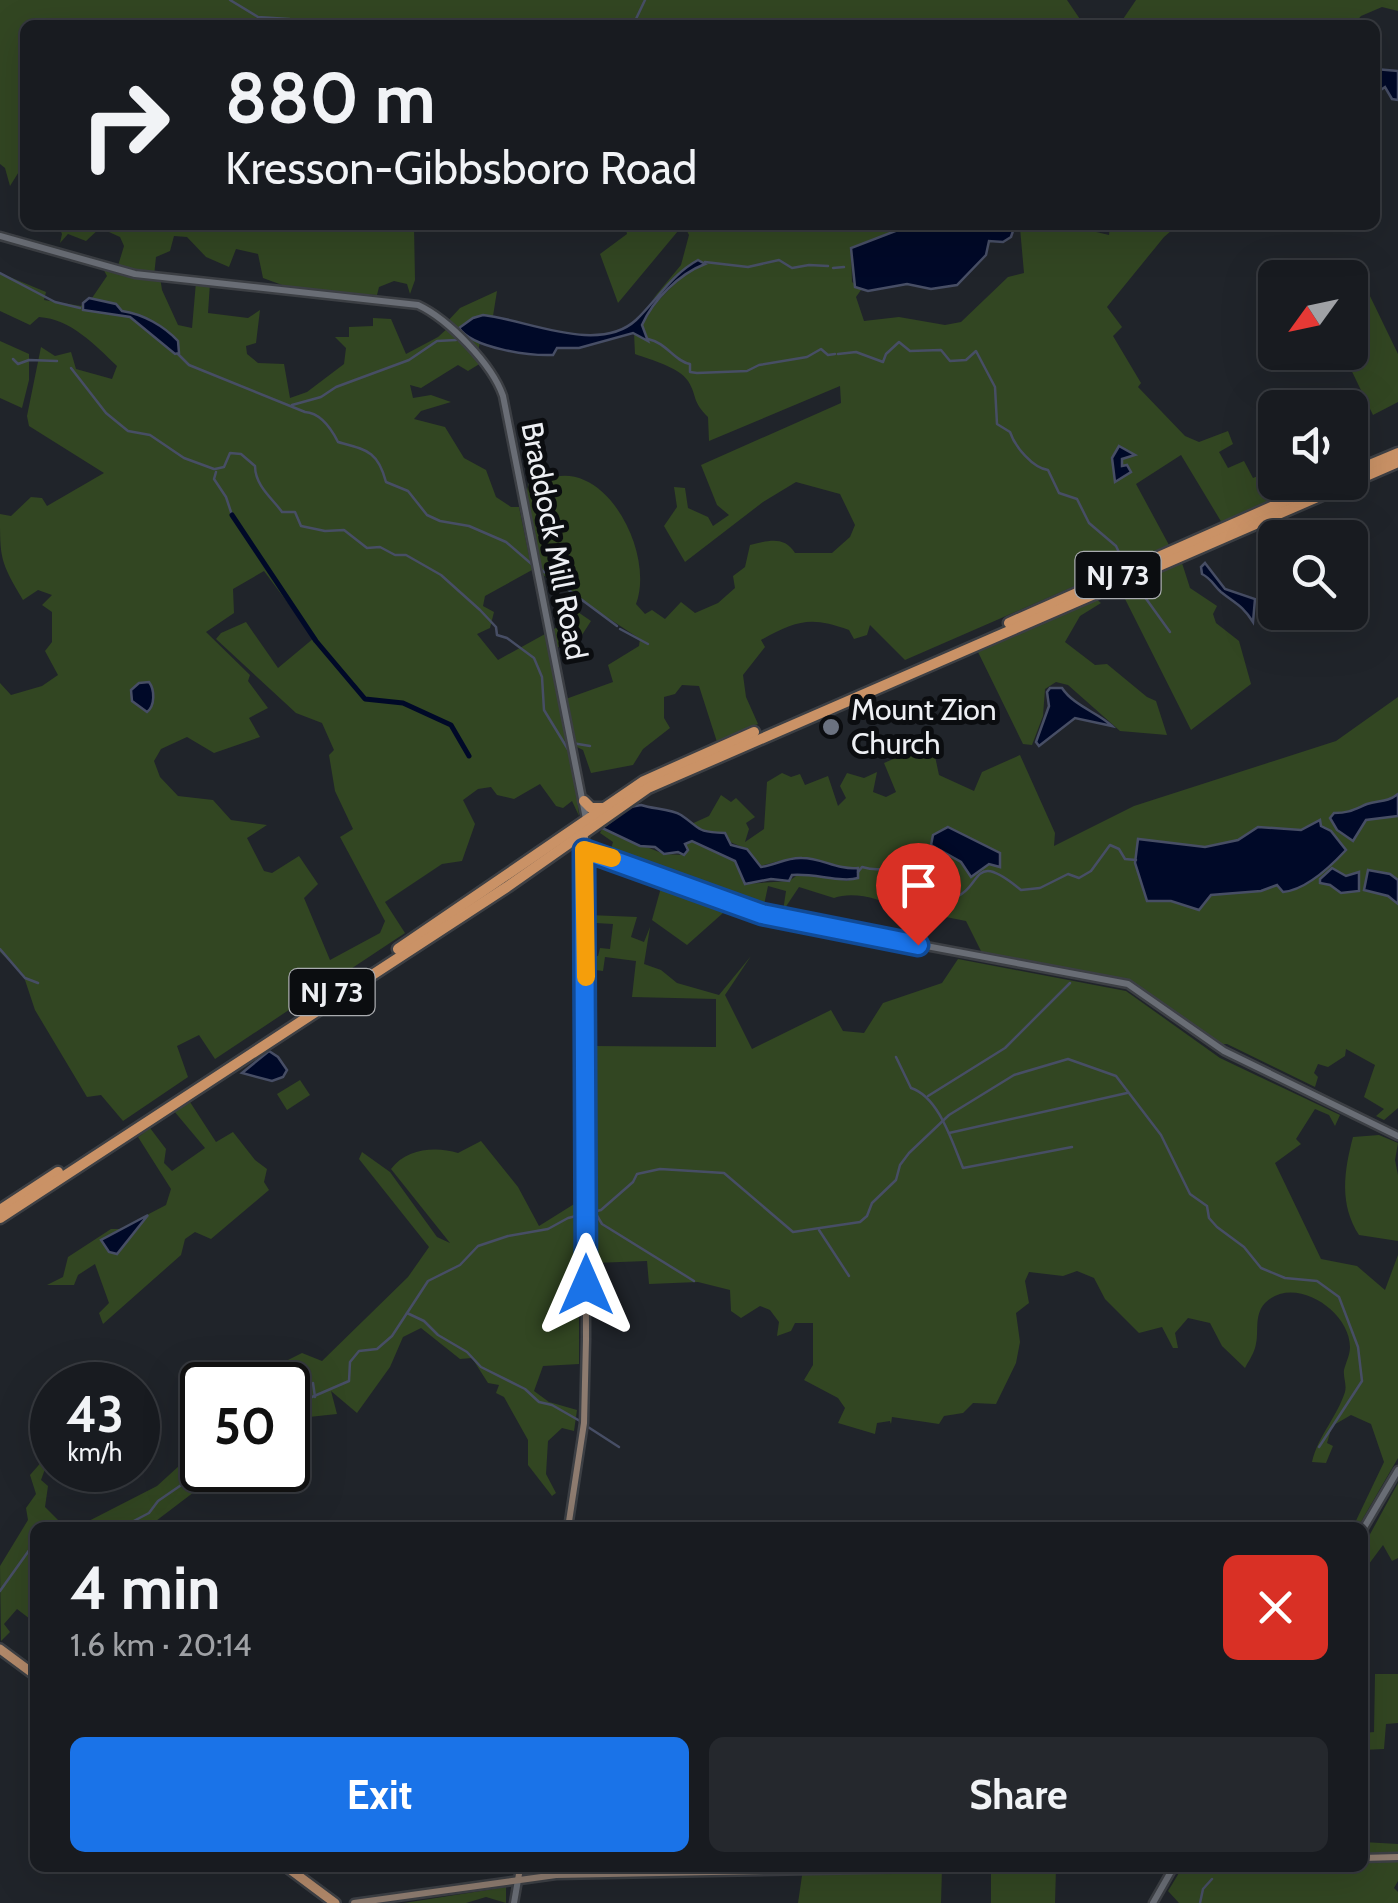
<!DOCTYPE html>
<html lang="en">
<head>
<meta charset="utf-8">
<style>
  body { margin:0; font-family:Cabin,sans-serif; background:#25282d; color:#f1f3f6; height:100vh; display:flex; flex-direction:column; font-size:38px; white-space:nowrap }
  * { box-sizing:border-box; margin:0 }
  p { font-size:32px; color:#9fa1a5 }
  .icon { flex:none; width:55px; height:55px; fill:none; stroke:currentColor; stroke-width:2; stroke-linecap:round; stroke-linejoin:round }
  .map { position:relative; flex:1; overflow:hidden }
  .side { position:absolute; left:30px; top:1522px; width:1338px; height:350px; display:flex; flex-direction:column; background:#181b20; border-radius:15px; box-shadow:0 10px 40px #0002,0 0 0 2px #36393e }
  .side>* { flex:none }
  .banner { position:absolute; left:20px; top:20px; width:1360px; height:210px; border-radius:15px; box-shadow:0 10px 40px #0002,0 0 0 2px #36393e; background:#181b20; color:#f1f3f6; overflow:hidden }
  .needle { width:65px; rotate:237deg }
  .controls { position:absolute; left:1258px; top:260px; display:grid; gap:20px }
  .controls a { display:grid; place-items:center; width:110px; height:110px; border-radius:15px; background:#181b20; box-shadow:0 10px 40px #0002,0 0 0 2px #36393e; font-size:50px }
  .speed { position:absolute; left:30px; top:1362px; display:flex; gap:20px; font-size:50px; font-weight:700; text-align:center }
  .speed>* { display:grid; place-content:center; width:130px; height:130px; border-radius:50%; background:#181b20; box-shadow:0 10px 40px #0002,0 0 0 2px #36393e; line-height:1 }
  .speed small { font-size:25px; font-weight:400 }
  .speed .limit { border:5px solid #111; border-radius:15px; background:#fff; color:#111 }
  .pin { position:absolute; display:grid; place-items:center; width:85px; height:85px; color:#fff; margin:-102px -42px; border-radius:50% 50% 50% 0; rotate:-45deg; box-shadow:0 0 10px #0007 }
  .pin .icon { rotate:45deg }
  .me { position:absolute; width:110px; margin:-55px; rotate:0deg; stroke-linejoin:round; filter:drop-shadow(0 0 8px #0008) }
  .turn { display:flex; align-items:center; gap:35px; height:210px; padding:0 40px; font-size:45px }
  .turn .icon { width:130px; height:130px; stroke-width:2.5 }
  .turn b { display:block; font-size:70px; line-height:85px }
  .round { display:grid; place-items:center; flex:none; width:105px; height:105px; border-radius:15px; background:#25282d }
  .summary { display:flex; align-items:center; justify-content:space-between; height:170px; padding:0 40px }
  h1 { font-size:60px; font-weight:700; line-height:75px }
  .button { display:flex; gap:20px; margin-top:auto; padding:20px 40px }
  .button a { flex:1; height:115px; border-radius:15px; background:#1a73e8; color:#fff; font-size:40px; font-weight:700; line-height:115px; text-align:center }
  .button a+a { background:#25282d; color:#f1f3f6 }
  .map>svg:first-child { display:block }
</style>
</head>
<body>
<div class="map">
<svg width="1398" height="1903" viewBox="0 0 1398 1903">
  <rect width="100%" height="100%" fill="#20242a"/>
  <g fill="#324622" fill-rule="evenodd">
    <polygon points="0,0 1067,0 1084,25 25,25 25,162 10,186 5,168 0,164"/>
    <polygon points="1136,0 1398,0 1398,11 1382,7 1361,16 1353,25 1119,25"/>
    <path d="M58,225L414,226L415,280L410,294L407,284L394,281L379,287L377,295L315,291L282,285L263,278L258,254L236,249L229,267L206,257L187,237L174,236L170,251L156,257L154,276L160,277L162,290L178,325L192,328L196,282L210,283L208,313L248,318L260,310L256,343L246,346L247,354L258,363L284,364L290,398L307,392L344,364L346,348L335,337H349V327L373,326V318L391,319L406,354L438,337L449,327L446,323L460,308L497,291L493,316L469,320L462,334L480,342L478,351L490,364L486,368L481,363L468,371L458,365L421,388L410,385L413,398L431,395L451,402L421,411L414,419L445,427L464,458L486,470L496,497L511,507H519L532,570L485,596L483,606L494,612L490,628L477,634L498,660L563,624L575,610L591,621L582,635L552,650L563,700L613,682L608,665L639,646L640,639L543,575L525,498L529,483C547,478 566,471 584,480C624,497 651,565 636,604L645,614L652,610L665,619L681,602L695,613L718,603L735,588L733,576L745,567L750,545C767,541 784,535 795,553H832L850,537L855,525L840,494L796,482L763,502L685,562L664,526L677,507L674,487L685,488L688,508L708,517L713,526L729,515L717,505L701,465L841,403L840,386L709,441L708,417C691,400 698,397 688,381C679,367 651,360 635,354L634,333L648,339L642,325C656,299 677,280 702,263L690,264L652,300L681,265L689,235L684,225H912L851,249L852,282L861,290L856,297L864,321L899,317L945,325L961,322L1008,277L1024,273L1020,228L1067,225L1109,235L1110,225H1178L1164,237L1107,307L1122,327L1113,336L1141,383L1138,387L1185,436L1199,442L1228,431L1233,444L1219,452L1228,468L1244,461L1253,478L1275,469V482L1312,483L1222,523L1181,455L1136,484L1169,545L905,660L870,625L867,635L854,639L849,630C811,616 797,620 761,640L765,647L743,675L746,697L758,724L717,742L699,686L682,685L675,694L664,697V718L670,728L643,749L633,765L591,773L583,750L573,745L579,816L572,801L563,808L556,806L540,784L514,799L497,795L491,787L478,789L463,800L475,824L462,861L442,864L385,902L405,933L215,1059L199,1035L177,1046L188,1077L123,1121L101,1095L87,1097L35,1010L23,974L0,952V683L11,695L42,686L58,675L45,651L52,642V612L42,605L52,595L38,590L23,600C0,561 0,559 0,514L11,516L31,497L42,498L47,506L104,473L29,426L27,416L41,347L55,356L71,352L76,369L112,379L117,366C95,345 71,319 39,317L30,325L0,311V273L46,292L44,300L81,306L92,298L107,276L101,265L117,269L124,246L120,237L100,228L86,241L68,234L60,243L62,234ZM264,571L314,638L278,668L246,622L221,633L216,639L296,713L322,723L334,750L329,755L335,791L353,829L340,837L385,921L380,933L330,960L304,898L318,884L299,856L272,873L264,871L247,838L267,825L231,820L213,800L178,796L160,777L154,761L161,749L187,737L214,753L260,737L249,718L268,708L248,681L250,675L206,632L234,613L233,589Z"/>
    <polygon points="625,225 683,225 618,303 600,254 627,234"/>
    <polygon points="1368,292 1398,354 1398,402 1373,415 1343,353 1350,352 1350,301"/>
    <polygon points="0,341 29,354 29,380 22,408 0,398"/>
    <polygon points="1182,563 1190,588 1217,606 1213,614 1216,623 1239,641 1251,684 1191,730 1120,589"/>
    <polygon points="1096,599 1101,603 1080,616 1065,642 1095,665 1107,664 1147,697 1156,701 1167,735 1120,731 1068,685 1056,682 1045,689 1043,716 1032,745 1023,744 978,652"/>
    <path d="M1398,697V1108L1384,1120L1376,1116L1384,1109L1364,1097L1375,1065L1346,1049L1345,1056L1328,1067L1318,1064L1314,1073L1318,1077L1315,1087L1227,1044H1213L1135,986L984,957L966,921L936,915L933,905L906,901L897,909C882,898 852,891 834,898L799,887L783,911L786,891L768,886L764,905L611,849L613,842L600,833L602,829L664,854L684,855L688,850L685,844L692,841L735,861L745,884L789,881L799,874L848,881L858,868C839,869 827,862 809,859C792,856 777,862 760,866L747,849L689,825L709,816L721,795L731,802L736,798L755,817L746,823L749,829L745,842L764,829L767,782L782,773L791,777L800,774L805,785L828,776L838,806L846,798L840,786L847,773L864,778L877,772L873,792L886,797L896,792L884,763L932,742L939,775L974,791L982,772L1020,755L1055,833L1054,846L1134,806L1336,741Z"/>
    <polygon points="662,884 725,906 723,913 687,945 652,920"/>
    <path d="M589,915L637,917L631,937L644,942L650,927L644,964L661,970L677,983L719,995L751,956L725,995L752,1049L831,1010L843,1031L864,1033L883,1003L942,983L958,959L1126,991L1220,1058L1340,1115L1335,1126L1329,1115L1315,1109L1296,1139L1301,1144L1275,1163L1321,1259L1357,1266L1385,1290L1398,1255V1458L1358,1527H1353L1384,1462L1371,1424L1351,1415L1332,1426L1327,1443L1333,1446L1326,1463L1312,1462C1318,1436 1337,1417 1345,1392C1347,1385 1343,1377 1344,1370C1346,1362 1350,1355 1350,1347C1350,1311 1294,1274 1265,1303C1253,1316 1260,1333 1255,1348C1253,1355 1248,1362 1245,1368L1222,1346L1210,1323L1188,1318L1175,1333L1178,1348H1173L1162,1327L1139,1333L1105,1299L1094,1278L1077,1271L1063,1276L1029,1272L1025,1281L1029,1303L1016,1313L1020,1342L1016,1363L996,1404L973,1403L963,1413L944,1416L939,1424L892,1417L891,1424L890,1421L877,1423L875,1434L838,1423L845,1408L838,1398L804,1380L813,1365V1323H795L791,1331L777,1336L779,1322L770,1310L760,1306L741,1318L731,1311L730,1290L698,1282L649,1284L647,1261L594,1263V1046L716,1047V999L632,997L636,961L605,957L603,971L588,969L589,955L598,956L600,948L610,949L613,924L596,923L595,939H587Z"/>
    <polygon points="300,1080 310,1095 287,1110 277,1094"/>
    <polygon points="190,1102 216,1142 233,1132 255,1160 267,1169 264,1182 269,1190 211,1239 195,1232 185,1239 181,1255 103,1324 99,1313 109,1303 95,1264 78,1275 74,1285 47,1285 63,1277 68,1257 111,1229 120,1229 166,1205 171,1189 138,1137 150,1128 166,1149 164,1163 172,1171 205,1148 174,1111"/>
    <path d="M1379,1135L1398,1143L1395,1160L1398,1175V1241L1359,1235C1339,1204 1344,1171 1353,1137Z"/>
    <path d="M481,1141L518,1187L539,1226L579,1201V1364L543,1366L534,1391L549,1402L577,1410L574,1431L562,1428L548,1441L546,1474L556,1493L552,1496L528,1465V1440L504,1397L496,1393L499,1385L488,1383L472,1358L460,1359L421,1328L403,1337L390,1367L357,1413L331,1391L337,1414L309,1417L288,1433V1385H274L284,1375L286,1361L302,1353L322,1361L408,1277L429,1247L359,1159L362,1152L390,1172L437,1237L450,1243L391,1169C406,1149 435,1146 458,1153Z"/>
    <polygon points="202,1445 202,1470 223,1470 148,1527 77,1527 157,1486"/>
    <polygon points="52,1450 52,1463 45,1469 41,1480 48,1486 45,1507 65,1527 35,1528 35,1615 30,1619 17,1609 4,1624 10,1632 1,1641 0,1566 28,1520 26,1508 36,1494 30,1475"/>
    <polygon points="1398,1483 1398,1558 1392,1561 1383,1545 1363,1572 1363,1547"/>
    <polygon points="1375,1674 1398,1674 1398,1723 1386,1724 1384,1749 1363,1750 1363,1733 1374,1732"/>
    <polygon points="1363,1842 1398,1844 1398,1881 1394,1888 1398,1892 1398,1903 1179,1903 1168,1891 1182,1868 1362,1868"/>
    <polygon points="942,1868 941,1903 798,1903 803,1869"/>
    <polygon points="991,1868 1056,1868 1055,1903 991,1903"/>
    <polygon points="506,1887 506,1903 486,1897 466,1903 404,1903"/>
  </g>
  <g fill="#000928" stroke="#474e65" stroke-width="2.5">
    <polygon points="1375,69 1398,71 1398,100 1392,99 1385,87 1375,94"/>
    <path d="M911,225H1064C1048,232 1030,225 1013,231L1011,237L1003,242L989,241L986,255L957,285L931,289L907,284L868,291L855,287L851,248Z"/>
    <path d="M698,260L705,264C679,274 653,300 642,325L648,341L633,333L579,348H557L553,355C529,356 472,348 459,328L473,318L483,315C525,319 598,355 636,320C656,301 672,274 698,260Z"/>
    <path d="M89,298L116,304L122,311C143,314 164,326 178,341L179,353L175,354L130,317L83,310V303Z"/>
    <polygon points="1119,446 1135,455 1122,459 1122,466 1127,465 1131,472 1115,482 1112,458"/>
    <polygon points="1298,520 1300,524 1275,538 1266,557 1258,551 1258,542 1262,536"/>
    <path d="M1205,563L1225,589L1255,599L1253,622C1242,605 1236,604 1221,592C1214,586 1212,579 1202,574L1201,567Z"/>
    <path d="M139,683L149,682C155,690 155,706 147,712L132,701L131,690Z"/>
    <path d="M1050,688H1062C1074,706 1097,712 1112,726L1075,718L1039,746L1036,742L1049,706L1047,692Z"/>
    <path d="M1398,794V816L1366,820L1353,841L1337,830L1330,818L1334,813C1349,813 1353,810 1367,804C1378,800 1387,803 1398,794Z"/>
    <path d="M641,805C653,809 671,809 681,815C702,829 695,832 725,833L731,845L747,849L761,867C776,865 787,857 802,858C822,858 837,870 858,868V878C842,883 814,873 792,875L789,881L771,879L745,884L735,861L692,841L685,844L688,850L684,855L678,852L664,854L655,847L640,846L602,828L630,807Z"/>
    <path d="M1320,820L1321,826L1331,831L1346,850C1332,865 1307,890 1283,892L1277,885L1261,891L1211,895L1199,910L1171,901H1147L1135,863L1138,839L1205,847L1238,840L1258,827L1301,830Z"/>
    <polygon points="948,827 1000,853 1000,867 989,864 971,877 961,862 931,845 933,835"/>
    <polygon points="1332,868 1346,876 1359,872 1359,891 1341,893 1330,885 1320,883 1320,879"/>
    <polygon points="1368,870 1390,874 1398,880 1398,904 1388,896 1364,890"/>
    <polygon points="269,1051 278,1057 287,1070 283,1077 272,1081 242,1073"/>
    <polygon points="148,1215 117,1254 109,1252 101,1240"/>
  </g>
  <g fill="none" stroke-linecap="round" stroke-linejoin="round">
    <g stroke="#474e65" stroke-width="2.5">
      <polyline points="230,0 258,17 289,19 302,25"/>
      <polyline points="628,25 635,21 645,0"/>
      <polyline points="705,262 748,267 779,260 792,268 809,265 828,266"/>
      <polyline points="833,268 844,267"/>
      <polyline points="0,273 55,302 80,308"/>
      <path d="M648,339C667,343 674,361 690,364V372L697,373L747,371L759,365L807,357L821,349L828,355L835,354"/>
      <path d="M178,354L189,365L305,412C321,413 331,428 338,442C367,450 378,451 386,482L408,491L427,515L440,521L469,526L506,542L535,567"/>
      <path d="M838,354L856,352L883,362L886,354L899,342L910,351L941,350L950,361L966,360L976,351L995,387L997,424L1010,432C1015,447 1033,468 1048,470L1059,493L1077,499L1089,523L1116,546L1125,565"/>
      <polyline points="13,359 18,364 29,360 57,361"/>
      <polyline points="71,368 106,413 128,431 150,435 184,458 214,469"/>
      <polyline points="292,405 321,397 336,387 409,360 437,341 456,340"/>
      <path d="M215,469L224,467L230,453L241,454L255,466C255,486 273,499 282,512H295L301,526L325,531L344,530L367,548L380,547L395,555H406L441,575L480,610L496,627L497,635L507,638L534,658L542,677L544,710L569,751"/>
      <polyline points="216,472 214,479 226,497 232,515"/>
      <polyline points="539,568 617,626"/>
      <polyline points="1134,582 1170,632"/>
      <polyline points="620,629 648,644"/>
      <polyline points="572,743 590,746"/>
      <path d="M858,872L862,867C876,871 882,869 895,867C919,863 937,887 951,899C985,889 969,847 1021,890L1040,888L1068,874L1079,878L1091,871L1110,845L1119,849L1125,859L1136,860"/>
      <polyline points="0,949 25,978 38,983"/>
      <path d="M896,1057L911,1088C939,1097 952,1142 963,1168L1072,1147"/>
      <polyline points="928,1096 1005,1048 1070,983"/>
      <polyline points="949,1133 1127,1093"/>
      <polyline points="596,1214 602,1224 694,1281"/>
      <polyline points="819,1230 849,1276"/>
      <polyline points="407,1313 424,1321 438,1335 467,1352 481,1367 525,1389 539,1402 552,1405 580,1421"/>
      <polyline points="313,1383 315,1397"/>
      <polyline points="288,1421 302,1414 295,1410 305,1400 349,1381 350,1362 359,1351 377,1349 392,1336 428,1281 460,1265 478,1246 508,1236 548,1229 568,1218 601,1210 633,1182 637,1174 660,1169 724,1173 793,1232 860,1222 867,1216 872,1203 896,1180 900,1165 909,1153 949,1115 1014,1075 1068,1059 1116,1076 1161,1135 1190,1194 1207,1206 1209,1218 1217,1227 1244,1247 1261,1268 1285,1278 1317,1281 1339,1297 1358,1347 1362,1381 1319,1447"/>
      <polyline points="588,1427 619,1447"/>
      <polyline points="112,1528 126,1525 149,1513 158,1501 203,1470"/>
      <polyline points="0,1591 35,1542"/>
      <polyline points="1200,1903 1203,1889 1212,1879"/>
    </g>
    <polyline stroke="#000928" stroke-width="5" points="232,515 316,641 365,699 403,703 451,725 469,756"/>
    <g stroke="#3c3f44" stroke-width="11">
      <g id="tertiary">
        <path d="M0,236L135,274L418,305C448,319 492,364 503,396L586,819"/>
        <polyline points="584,850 777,918 1128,984 1224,1051 1398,1136"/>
        <polyline points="1362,1531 1398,1470"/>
        <polyline points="514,1903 518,1880"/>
        <polyline points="1153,1903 1173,1868"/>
      </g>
    </g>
    <g stroke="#3c3f44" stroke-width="11">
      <g id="secondary">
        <polyline points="568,1528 584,1423 586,1340 585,830"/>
        <polyline points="1362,1858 1398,1857"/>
        <polyline points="518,1880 520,1868"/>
        <polyline points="354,1903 556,1875 919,1868"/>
      </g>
    </g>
    <g stroke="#3c3f44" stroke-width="14">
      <g id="primary">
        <polyline points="0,1649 35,1675"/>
        <polyline points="288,1868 335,1903"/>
      </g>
    </g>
    <g stroke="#3c3f44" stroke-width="15">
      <g id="trunk">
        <polyline points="1350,473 1398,453"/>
        <polyline points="1009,623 1328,482"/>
        <polyline points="584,801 591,808 603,808"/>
        <polyline points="398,949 644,781 754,732"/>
        <polyline points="0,1210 58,1172"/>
        <polyline points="0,1218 507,887 648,788 1398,462"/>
      </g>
    </g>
    <use href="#tertiary" stroke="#696d75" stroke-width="6"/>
    <use href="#secondary" stroke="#8d7b6f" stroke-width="6"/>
    <use href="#primary" stroke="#b2896a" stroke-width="9"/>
    <use href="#trunk" stroke="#ca9266" stroke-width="10"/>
  </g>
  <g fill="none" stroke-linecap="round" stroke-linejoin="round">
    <g stroke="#114b97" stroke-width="25">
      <polyline id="route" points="586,1285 584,850 762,914 918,945"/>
    </g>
    <use href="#route" stroke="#1a73e8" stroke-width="18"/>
    <polyline stroke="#f59e0b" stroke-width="18" points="586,977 584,850 612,858"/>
  </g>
  <circle fill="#6b7280" stroke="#0b0d10" stroke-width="4" cx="831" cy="727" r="10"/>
  <g text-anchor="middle" stroke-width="10" stroke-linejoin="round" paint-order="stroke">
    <g fill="#0b0d10" stroke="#a9abaf" stroke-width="2.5">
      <rect x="1075.5" y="552" width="85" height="46" rx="8"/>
      <rect x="289.5" y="969" width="85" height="46" rx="8"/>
    </g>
    <g font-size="28" font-weight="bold" fill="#edeff3">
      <text x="1118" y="585">NJ 73</text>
      <text x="332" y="1002">NJ 73</text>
    </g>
    <g font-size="30" fill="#edeff3" stroke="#0b0d10">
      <text transform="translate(554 541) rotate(79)" y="10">Braddock Mill Road</text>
    </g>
    <g font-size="30" fill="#edeff3" stroke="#0b0d10" text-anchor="start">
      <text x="851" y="720">Mount Zion<tspan x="851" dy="34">Church</tspan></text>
    </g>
  </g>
</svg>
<div class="controls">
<a><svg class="needle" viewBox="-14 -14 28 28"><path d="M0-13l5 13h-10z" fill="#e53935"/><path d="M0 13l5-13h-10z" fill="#9fa1a5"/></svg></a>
<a><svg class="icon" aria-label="sound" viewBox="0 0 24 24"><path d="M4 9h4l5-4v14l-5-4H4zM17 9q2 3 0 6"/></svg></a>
<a><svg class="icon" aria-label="search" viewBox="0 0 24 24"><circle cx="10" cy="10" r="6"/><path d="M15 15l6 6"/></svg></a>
</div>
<div class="speed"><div>43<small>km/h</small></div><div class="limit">50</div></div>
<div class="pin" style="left:918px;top:945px;background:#d93025"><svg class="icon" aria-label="arrive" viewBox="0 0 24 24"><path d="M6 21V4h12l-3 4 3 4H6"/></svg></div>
<svg class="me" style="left:586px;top:1285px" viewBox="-20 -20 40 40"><path d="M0-17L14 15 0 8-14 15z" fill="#1a73e8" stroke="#fff" stroke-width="4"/></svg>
<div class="banner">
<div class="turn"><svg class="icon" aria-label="right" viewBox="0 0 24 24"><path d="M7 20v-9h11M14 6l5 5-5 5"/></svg><div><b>880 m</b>Kresson-Gibbsboro Road</div></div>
</div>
<section class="side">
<div class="summary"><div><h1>4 min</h1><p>1.6 km · 20:14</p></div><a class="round" style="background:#d93025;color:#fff"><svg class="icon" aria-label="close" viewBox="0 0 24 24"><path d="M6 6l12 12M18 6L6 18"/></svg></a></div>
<div class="button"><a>Exit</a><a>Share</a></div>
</section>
</div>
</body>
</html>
